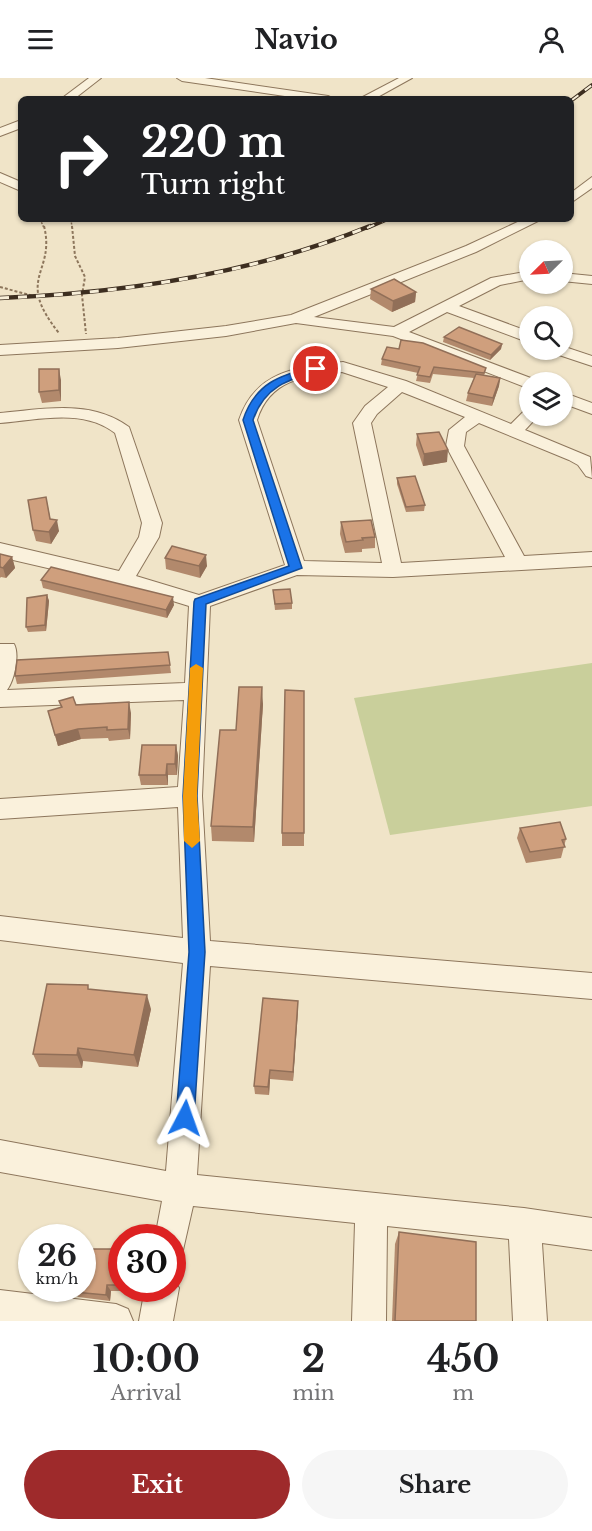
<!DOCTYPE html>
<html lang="en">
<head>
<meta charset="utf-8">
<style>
  body { margin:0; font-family:"Libre Baskerville",serif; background:#f6f6f6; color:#202124; height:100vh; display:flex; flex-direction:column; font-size:22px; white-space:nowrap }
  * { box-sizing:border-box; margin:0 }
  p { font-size:20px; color:#757577 }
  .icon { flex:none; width:33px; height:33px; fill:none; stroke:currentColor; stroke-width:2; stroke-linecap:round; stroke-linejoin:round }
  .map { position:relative; height:1243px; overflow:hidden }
  .side { display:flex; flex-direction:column; background:#fff; flex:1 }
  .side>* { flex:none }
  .guide { position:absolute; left:18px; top:18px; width:556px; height:126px; border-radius:9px; box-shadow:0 2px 4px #0004; background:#202124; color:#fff; overflow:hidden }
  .needle { width:39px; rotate:246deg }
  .buttons { position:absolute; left:519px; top:162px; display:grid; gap:12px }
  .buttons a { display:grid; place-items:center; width:54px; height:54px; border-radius:50%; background:#fff; box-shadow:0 2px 4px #0004; font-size:30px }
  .speed { position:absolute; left:18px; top:1146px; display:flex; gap:12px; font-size:30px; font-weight:700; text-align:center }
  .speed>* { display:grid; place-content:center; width:78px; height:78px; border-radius:50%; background:#fff; box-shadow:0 2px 4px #0004; line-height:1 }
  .speed small { font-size:15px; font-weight:400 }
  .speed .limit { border:9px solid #d22; background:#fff; color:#111 }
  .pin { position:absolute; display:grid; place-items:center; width:51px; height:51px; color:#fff; margin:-26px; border:3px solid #fff; border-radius:50%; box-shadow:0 2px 6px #0007 }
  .me { position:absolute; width:66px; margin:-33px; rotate:4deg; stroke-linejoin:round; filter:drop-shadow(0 0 4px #0008) }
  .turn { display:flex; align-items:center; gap:21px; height:126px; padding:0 24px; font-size:27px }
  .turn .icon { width:78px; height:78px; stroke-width:2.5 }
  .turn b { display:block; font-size:42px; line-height:51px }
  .eta { display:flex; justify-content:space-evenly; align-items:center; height:102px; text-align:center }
  .eta b { font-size:36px; font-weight:700; line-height:42px }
  .cta { display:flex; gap:12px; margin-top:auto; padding:12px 24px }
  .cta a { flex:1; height:69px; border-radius:36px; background:#9e2a2b; color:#fff; font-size:24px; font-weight:700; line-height:69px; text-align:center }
  .cta a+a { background:#f6f6f6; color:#202124 }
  header { display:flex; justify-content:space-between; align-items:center; height:78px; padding:0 24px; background:#fff; font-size:27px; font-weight:700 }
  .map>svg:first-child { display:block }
</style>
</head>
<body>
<header><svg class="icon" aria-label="menu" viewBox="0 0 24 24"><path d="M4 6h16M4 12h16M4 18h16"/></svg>Navio<svg class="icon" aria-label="person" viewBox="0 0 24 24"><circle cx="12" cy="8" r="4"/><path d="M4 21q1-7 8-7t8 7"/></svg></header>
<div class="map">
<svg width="592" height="1243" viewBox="0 0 592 1243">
  <rect width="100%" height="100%" fill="#f0e4c8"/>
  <polygon fill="#c9cf9b" points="592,585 592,728 390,757 354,620"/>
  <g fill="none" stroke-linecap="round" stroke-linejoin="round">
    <g stroke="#8d765c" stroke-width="2">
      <g id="minor">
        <polygon points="89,0 101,0 74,21 61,21"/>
        <polygon points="177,0 205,0 328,18 334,21 305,21 182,3"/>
        <polygon points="399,0 412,0 374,21 359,21"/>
        <polygon points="21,42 21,50 0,58 0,50"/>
        <polygon points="0,95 21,104 21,113 0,104"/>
        <polygon points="592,99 592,110 572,124 572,114"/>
        <polygon points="524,141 542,141 476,174 314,239 394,249 491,200 530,193 530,201 500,207 459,228 530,254 530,265 447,234 409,254 536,302 537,304 530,304 530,311 393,258 296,245 226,258 118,270 0,277 0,267 118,260 226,248 291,237 466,168"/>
        <polygon points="562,195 592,198 592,206 562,203"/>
        <polygon points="562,268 592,278 592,288 553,275 551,272 562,272"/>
        <path d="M343,284L406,303L511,346L524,333L530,332V338H538L525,352L590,379L592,400L586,398L578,387L569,382L479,345L466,354L464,368L524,478L592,474V488L393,499L297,497L210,528L202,718L210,863L592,895V921L210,888L197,1097L524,1130L592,1140V1172L542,1165L547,1243H513L509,1161L387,1148L386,1243H352L355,1145L193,1128L183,1172L172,1176V1160H155L162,1123L0,1094V1062L166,1093L183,885L0,862V838L183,860L178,729L0,741V721L178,709L184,622L0,629V566H14C20,577 14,603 7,612L185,605L189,528L121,507L0,479V465L119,493L139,459L142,445L115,355C83,330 38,342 0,345V335C44,331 91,321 129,349L162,445L159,459L136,498L199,517L285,487L239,342C256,292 297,289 343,284ZM342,294L388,309L365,328L353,345L382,485L304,483L257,342C270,301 304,298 342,294ZM402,314L465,339L449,352L446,368L505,479L401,485L371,345L377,336Z"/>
        <polygon points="562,314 592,325 592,336 562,325"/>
        <polygon points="172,1198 179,1210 173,1243 139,1243 145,1210 172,1210"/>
        <polygon points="0,1212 116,1226 128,1231 133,1243 0,1243"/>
      </g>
    </g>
    <g stroke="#8d765c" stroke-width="1.5" stroke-dasharray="2 1.5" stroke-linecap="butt">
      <polyline points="40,141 44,150"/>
      <polyline points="71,141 72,150"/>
    </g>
    <g stroke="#8d765c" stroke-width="2" stroke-dasharray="3 2" stroke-linecap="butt">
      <path d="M44,148C56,196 14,199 59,255"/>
      <polyline points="72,148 75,178 85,199 82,217 86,256"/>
      <polyline points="0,209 37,219"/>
    </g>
    <use href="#minor" fill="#faf1dc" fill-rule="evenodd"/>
    <g stroke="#3d2e20" stroke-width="4">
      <g id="rail-far1">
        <polyline points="572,22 592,7"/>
        <polyline points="367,150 388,141"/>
      </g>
    </g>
    <g stroke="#3d2e20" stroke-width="4.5">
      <path id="rail" d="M0,220C126,215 253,196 370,148"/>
    </g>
    <use href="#rail-far1" stroke="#f7eed8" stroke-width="2" stroke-dasharray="8" stroke-linecap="butt"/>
    <use href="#rail" stroke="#f7eed8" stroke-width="3" stroke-dasharray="9" stroke-linecap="butt"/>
  </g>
  <g fill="#b2896c">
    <polygon points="371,211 416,214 415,224 392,234 370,221"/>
    <polygon points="444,259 502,266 501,271 490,282 443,264"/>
    <polygon points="382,281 486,290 484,298 500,300 499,308 492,328 466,323 468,315 474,300 433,296 430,305 416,303 418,295 381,287"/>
    <polygon points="61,302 61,323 42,325 39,314"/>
    <polygon points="417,356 447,384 423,388 416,367"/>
    <polygon points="397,400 425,427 424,433 406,434 397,406"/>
    <polygon points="50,441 59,453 51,466 36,463 33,452"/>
    <polygon points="341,444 375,459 375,470 362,471 362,474 345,475 340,456"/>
    <polygon points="0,476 12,479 15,490 6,500 1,499 0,500"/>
    <polygon points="165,480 207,488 200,500 166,491"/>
    <polygon points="41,502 174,527 167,540 43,510"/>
    <polygon points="273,512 292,525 292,531 275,532"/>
    <polygon points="47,517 49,523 46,553 28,554 26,549"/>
    <polygon points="168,574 171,595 17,606 15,598"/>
    <polygon points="59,623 76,627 131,635 130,661 109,663 108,660 81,661 58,668 48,633 61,630"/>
    <polygon points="263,626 254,764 212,763 211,748 236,652"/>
    <polygon points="176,667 178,678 177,697 168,697 168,707 141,707 139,697"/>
    <polygon points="520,750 566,761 561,780 526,785 517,760"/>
    <rect x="282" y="755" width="22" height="13"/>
    <polygon points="298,923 293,1003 270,1001 269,1017 255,1016 254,1008"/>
    <polygon points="151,931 138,989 83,983 82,990 39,989 33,976"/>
    <polygon points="399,1154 476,1243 392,1243 395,1166"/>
    <polygon points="117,1177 116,1184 122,1184 122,1210 129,1210 129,1213 111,1213 110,1223 78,1219 74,1214"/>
  </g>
  <g fill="#916f58">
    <polygon points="416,214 415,224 392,234 393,223"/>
    <polygon points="502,266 501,271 490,282 491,277"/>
    <polygon points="59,291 61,302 61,323 59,312"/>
    <polygon points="500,300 499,308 492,328 493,320"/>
    <polygon points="448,372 447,384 423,388 424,376"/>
    <polygon points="46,419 52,449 57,442 59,453 51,466 49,454"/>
    <polygon points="206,477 207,488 200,500 199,488"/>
    <polygon points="12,479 15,490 6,500 3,490"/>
    <polygon points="47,517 49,523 46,553 45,547"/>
    <polygon points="173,519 174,527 167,540 166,532"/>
    <polygon points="262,609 263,626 254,764 253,749"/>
    <polygon points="129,624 131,635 130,661 128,651"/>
    <polygon points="78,651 81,661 58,668 55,657"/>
    <polygon points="176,667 178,678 177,697 175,686"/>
    <polygon points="167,686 168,697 168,707 166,697"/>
    <polygon points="147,917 151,931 138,989 134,977"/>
    <polygon points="298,923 298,933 293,1003 293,994"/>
    <polygon points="78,970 83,983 82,990 77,977"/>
    <polygon points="270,992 270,1001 269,1017 268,1009"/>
    <polygon points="114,1171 117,1177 116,1191 112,1184"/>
    <polygon points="107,1207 111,1213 110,1223 106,1217"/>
  </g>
  <g fill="#cf9f7d" stroke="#916f58" stroke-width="1.5">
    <polygon points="394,201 416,214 393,223 371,211"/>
    <polygon points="459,249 502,266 491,277 444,259"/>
    <polygon points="401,262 423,265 486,290 484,295 434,289 430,299 417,297 420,289 382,281 387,269 399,271"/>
    <polygon points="39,291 59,291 59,312 39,314"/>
    <polygon points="476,296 500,300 493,320 468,315"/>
    <polygon points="439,354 448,372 424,376 417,356"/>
    <polygon points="415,398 425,427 406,429 397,400"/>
    <polygon points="46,419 50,441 57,442 49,454 33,452 28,422"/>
    <polygon points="371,442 375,459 362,460 363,462 346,464 341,444"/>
    <polygon points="172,468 206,477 199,488 165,480"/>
    <polygon points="0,476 12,479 3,490 0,489"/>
    <polygon points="51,489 173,519 166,532 41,502"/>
    <polygon points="290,511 292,525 275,526 273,512"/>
    <polygon points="47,517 45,547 26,549 27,520"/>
    <polygon points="168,574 170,587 15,598 17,582"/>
    <polygon points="239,609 262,609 253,749 211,748 220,652 236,652"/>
    <polygon points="285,612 304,613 304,755 282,755"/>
    <polygon points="73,619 76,627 129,624 128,651 107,652 107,649 78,651 55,657 48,633 62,629 59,623"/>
    <polygon points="142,667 176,667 175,686 167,686 166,697 139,697"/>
    <polygon points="560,744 566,761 562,762 565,769 530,774 520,750"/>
    <polygon points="47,906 88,907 88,911 147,917 134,977 78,970 77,977 33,976"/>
    <polygon points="263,920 298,923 293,994 270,992 268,1009 254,1008"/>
    <polygon points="399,1154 476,1164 476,1243 395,1243"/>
    <polygon points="82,1171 114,1171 112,1184 122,1184 122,1207 107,1207 106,1217 74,1214 75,1210 82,1210"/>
  </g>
  <path fill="#1a73e8" stroke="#114b97" stroke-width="1.5" d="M316,288L320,289V293C288,301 264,309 253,342L302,490L206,526L197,718L205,874L194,1040L191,1046L185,1049L178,1046L176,1040L189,874L183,718L194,524L195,521L289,488L243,342C255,305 280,297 316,288Z"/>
  <polygon fill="#f59e0b" points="196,586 203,590 197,718 200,763 192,770 184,763 183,718 190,590"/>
</svg>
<div class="buttons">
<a><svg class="needle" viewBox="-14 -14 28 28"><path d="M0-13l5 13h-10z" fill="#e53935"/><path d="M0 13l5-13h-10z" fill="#757577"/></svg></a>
<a><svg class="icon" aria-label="search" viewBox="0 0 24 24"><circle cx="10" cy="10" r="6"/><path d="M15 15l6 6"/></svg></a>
<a><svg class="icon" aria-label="layers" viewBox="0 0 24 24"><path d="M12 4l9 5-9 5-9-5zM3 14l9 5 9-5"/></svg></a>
</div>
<div class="speed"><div>26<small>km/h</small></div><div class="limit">30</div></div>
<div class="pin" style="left:316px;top:291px;background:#d93025"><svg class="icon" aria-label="arrive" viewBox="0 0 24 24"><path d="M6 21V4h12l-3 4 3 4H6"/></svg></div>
<svg class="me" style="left:185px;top:1040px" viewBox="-20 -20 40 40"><path d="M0-17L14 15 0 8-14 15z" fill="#1a73e8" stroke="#fff" stroke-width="4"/></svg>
<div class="guide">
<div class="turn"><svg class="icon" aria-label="right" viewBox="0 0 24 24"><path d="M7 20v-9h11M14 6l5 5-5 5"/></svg><div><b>220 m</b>Turn right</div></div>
</div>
</div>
<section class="side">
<div class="eta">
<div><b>10:00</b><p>Arrival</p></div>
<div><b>2</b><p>min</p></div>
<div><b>450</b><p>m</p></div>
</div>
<div class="cta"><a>Exit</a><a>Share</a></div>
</section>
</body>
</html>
